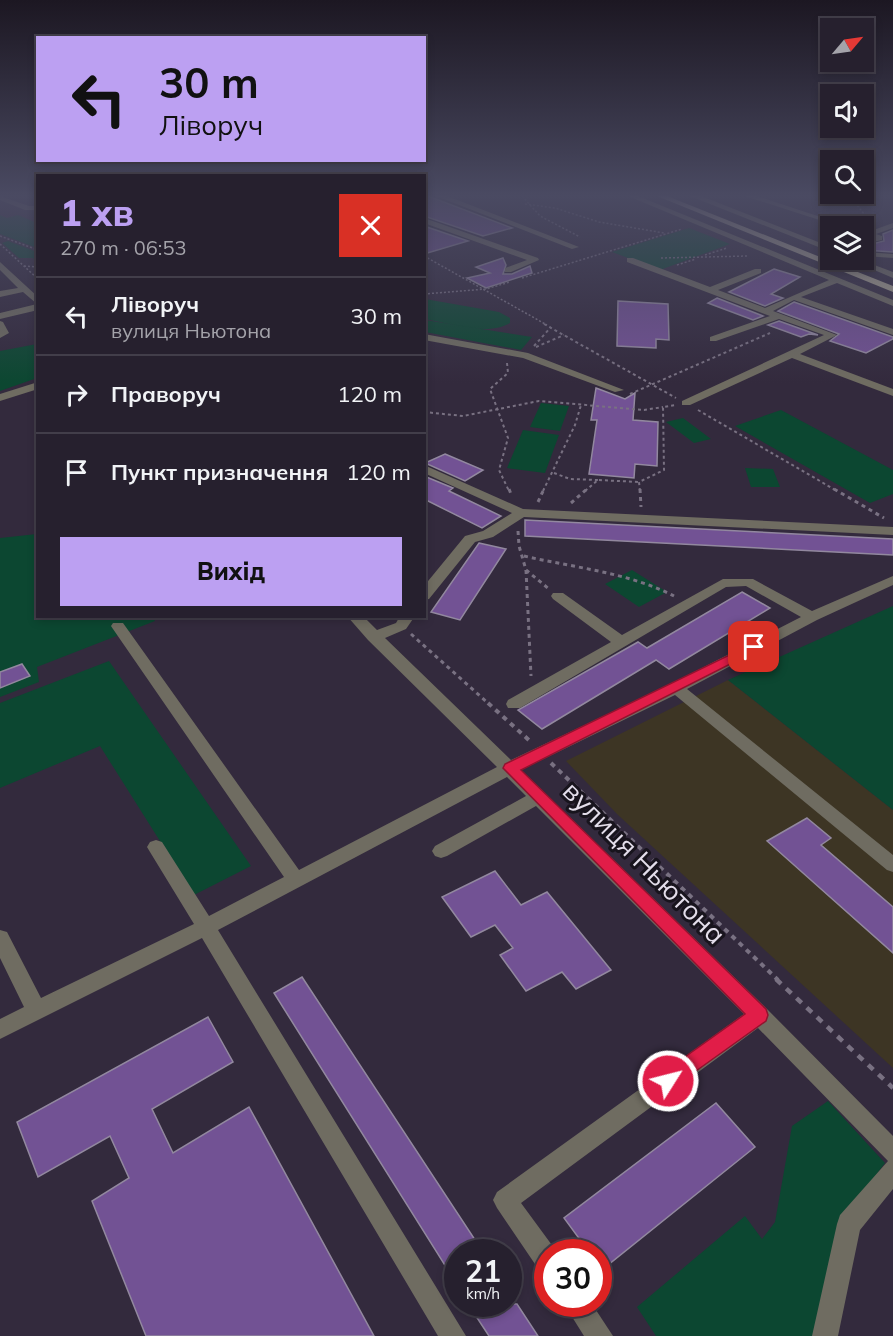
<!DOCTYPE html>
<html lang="uk">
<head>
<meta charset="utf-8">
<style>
  body { margin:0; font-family:Mulish,sans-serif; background:#2e2836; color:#f1f3f6; height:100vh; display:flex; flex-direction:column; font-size:22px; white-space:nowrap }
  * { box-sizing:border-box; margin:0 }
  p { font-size:20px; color:#a4a3aa }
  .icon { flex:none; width:33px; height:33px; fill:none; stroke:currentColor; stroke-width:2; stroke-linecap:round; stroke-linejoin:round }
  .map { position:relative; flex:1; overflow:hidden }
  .details { position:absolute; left:36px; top:174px; width:390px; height:444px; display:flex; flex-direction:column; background:#26202e; border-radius:0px; box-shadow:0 3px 9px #0003,0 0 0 2px #423e4a }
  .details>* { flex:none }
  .hud { position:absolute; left:36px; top:36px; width:390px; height:126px; border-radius:0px; box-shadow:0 3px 9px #0003,0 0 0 2px #423e4a; background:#bca0f2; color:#111; overflow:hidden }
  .needle { width:39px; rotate:61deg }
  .controls { position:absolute; left:820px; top:18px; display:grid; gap:12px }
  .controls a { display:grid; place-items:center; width:54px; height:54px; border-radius:0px; background:#26202e; box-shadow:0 3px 9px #0003,0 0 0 2px #423e4a; font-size:30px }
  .speed { position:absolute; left:444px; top:1239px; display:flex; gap:12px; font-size:30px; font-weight:700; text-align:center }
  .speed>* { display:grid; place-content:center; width:78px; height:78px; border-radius:50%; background:#26202e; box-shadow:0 3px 9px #0003,0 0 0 2px #423e4a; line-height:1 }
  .speed small { font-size:15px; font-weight:400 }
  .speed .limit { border:9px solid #d22; background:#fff; color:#111 }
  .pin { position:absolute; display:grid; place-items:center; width:51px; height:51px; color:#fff; margin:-26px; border-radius:12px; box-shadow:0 3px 9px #0006 }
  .me { position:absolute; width:66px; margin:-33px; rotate:54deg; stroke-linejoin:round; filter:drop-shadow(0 0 4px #0008) }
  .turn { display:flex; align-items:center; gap:21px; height:126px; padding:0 24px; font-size:27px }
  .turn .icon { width:78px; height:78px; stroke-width:2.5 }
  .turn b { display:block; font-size:42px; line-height:51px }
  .round { display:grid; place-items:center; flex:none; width:63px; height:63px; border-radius:0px; background:#2e2836 }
  .head { display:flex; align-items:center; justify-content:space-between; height:102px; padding:0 24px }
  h1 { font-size:36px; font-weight:800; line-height:45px; color:#bca0f2 }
  .cta { display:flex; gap:12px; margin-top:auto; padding:12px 24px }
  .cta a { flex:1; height:69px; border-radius:0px; background:#bca0f2; color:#111; font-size:24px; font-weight:800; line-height:69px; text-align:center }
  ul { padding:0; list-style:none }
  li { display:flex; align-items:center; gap:18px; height:78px; padding:0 24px; border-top:2px solid #423e4a }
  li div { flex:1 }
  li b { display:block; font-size:22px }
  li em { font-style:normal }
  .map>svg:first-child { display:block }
</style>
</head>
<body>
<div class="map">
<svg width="893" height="1336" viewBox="0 0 893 1336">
  <rect width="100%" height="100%" fill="#332a3d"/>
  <polygon fill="#3d3524" points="728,680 893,810 893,1068 618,815 566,761"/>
  <g fill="#0c4731">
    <polygon points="0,215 7,218 18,215 37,223 37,248 0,234"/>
    <polygon points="689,228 730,244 660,270 612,252"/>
    <polygon points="8,241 37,252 37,265 33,258 19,258 2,243"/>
    <path d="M425,299L499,312L510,318V323C486,337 450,323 425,319Z"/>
    <polygon points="425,320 532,337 521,350 425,332"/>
    <polygon points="37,344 37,378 0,391 0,351"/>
    <polygon points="541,403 569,406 560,431 530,427"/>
    <polygon points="781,410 893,470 893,494 870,503 735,426"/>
    <polygon points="683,418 711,439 694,443 666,422"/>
    <polygon points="523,430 559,435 545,473 507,468"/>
    <polygon points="745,468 773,469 780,487 751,487"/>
    <polygon points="37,534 38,616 152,616 155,621 37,667 39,682 0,697 0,538"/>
    <polygon points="632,570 667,592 639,607 605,584"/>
    <polygon points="893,606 893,810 728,680"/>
    <polygon points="109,661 251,866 194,895 100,746 0,788 0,703"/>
    <polygon points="828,1101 885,1163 841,1221 814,1336 656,1336 637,1307 745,1216 762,1239 775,1222 792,1126"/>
  </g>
  <g fill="#725294" stroke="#92889f" stroke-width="1.5">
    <polygon points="424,196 428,196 512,228 483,236 424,216"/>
    <polygon points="424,226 468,241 424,254"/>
    <polygon points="893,230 893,252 864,250 864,246 884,241 883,234"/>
    <polygon points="503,258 506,265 503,274 512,274 530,266 532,273 486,288 467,278 490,273 476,267"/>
    <polygon points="774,269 800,277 771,294 783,298 765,306 729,292"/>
    <polygon points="717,298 763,316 753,320 708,303"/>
    <polygon points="618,301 668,304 669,340 656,339 656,348 617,346"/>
    <polygon points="794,302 893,337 893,339 866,353 830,341 839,334 778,311"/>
    <polygon points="779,321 818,335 809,334 801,337 768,325"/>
    <polygon points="596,388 625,399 635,393 633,420 658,422 657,466 635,464 634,478 589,474 597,420 591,420"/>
    <polygon points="445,454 483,470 465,481 425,463"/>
    <polygon points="424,476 453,488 449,491 501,516 482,528 424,499"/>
    <polygon points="525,520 893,539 893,555 525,536"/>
    <polygon points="479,543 506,549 460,620 431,612"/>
    <polygon points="742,592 770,608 669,669 656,660 542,729 518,710 638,642 647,648"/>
    <polygon points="22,664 30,676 0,688 0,672"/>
    <polygon points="807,818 831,838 821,845 893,907 893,953 767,841"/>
    <polygon points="495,871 521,905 547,892 611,970 576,989 562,972 526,991 500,955 513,948 495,925 471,937 442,897"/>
    <polygon points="302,977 483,1252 458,1252 458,1286 274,993"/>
    <polygon points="208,1017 233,1062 152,1109 173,1153 249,1107 374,1336 146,1336 92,1201 129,1178 110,1136 38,1177 17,1122"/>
    <polygon points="716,1103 755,1147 598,1273 598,1252 589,1252 564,1218"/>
    <polygon points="468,1304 517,1304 538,1336 489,1336"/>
  </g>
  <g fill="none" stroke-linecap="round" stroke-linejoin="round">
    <g stroke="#797182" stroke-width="1.5" stroke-dasharray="2 2" stroke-linecap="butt">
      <polyline points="522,196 540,216 580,237"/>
      <polyline points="850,196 871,223"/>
      <polyline points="525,204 555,208 599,222 664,233"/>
      <polyline points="0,236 38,250"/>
      <polyline points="0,244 38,279"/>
      <polyline points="705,255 727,248"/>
      <polyline points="424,256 547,325"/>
      <polyline points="661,258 748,256"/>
      <polyline points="677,265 696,259"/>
      <polyline points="24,266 38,267"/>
      <polyline points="522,278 682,229"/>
      <polyline points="424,294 486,289 510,282"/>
    </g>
    <g stroke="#797182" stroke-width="2" stroke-dasharray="3 3" stroke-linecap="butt">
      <polyline points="544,324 676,398"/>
      <polyline points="534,346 551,327"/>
      <polyline points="536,347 564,335"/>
      <polyline points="507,363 508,373 490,389 508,438 499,470 509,491"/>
      <polyline points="630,394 770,333"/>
      <polyline points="698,410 837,491"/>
      <polyline points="424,412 463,416 539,401 644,410 663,407"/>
      <polyline points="554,473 570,479 598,480"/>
      <polyline points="543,491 575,425 581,405"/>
      <polyline points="585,491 598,480 639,482"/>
      <polyline points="640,491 639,482 664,470 663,407 676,405"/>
    </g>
    <g stroke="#797182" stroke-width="3" stroke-dasharray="4 4" stroke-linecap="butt">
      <polyline points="509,489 511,494"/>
      <polyline points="640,489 641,507"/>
      <polyline points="834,489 884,518"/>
      <polyline points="538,502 544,489"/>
      <polyline points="571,503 587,489"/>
      <polyline points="518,531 519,546 526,570 549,589"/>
      <path d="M524,556C575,568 627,572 674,596"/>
      <polyline points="526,570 531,676"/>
      <polyline points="411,634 489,704"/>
    </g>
    <g stroke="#797182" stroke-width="4" stroke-dasharray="5 5" stroke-linecap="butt">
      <polyline points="488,703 531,742"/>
      <polyline points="551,763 778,980"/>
    </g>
    <polyline stroke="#797182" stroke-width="4.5" stroke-dasharray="7 7" stroke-linecap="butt" points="776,979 893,1088"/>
    <g fill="#6f6c61" fill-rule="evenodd">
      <polygon points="0,196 29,206 38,206 38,210 25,210 0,200"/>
      <polygon points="436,196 447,196 579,247 572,249"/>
      <polygon points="628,196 638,196 893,300 893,306 837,283 801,297 893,329 893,335 794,300 773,311 837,335 800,354 893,389 893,396 792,358 690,405 682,405 682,401 824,335 779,319 716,341 710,341 710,337 770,316 627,262 627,258 633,258 710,287 755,269 761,269 761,273 718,290 765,308 829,280"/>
      <polygon points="690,196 701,196 831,247 831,252"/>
      <polygon points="745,196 757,196 848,226 838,226"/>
      <polygon points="424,218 538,258 539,260 511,272 505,272 505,268 527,260 424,223"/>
      <polygon points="893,223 893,228 876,234 882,236 882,240 864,244 864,240 871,238 864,236 864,231 868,232"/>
      <polygon points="864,252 893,254 893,258 864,256"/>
      <polygon points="851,260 861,260 893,272 893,278"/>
      <polygon points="0,262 38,297 38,310 0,319 0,313 37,304 23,292 0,297 0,291 18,288 0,270"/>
      <polygon points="0,321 3,322 9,333 0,338"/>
      <polygon points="424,334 528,353 624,390 615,392 523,358 424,340"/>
      <polygon points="38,382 38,389 0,401 0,394"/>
      <polygon points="424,465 523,509 893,527 893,535 524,517 493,537 475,542 429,599 424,600 424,586 465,536 483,531 512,513 424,473"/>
      <polygon points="893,576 893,585 817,620 687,689 893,855 893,872 887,870 675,695 521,770 766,1008 893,1136 893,1189 860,1230 838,1336 812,1336 837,1224 840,1215 888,1161 758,1028 521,1203 557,1252 548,1252 548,1273 539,1270 497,1208 493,1200 497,1192 744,1014 536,806 447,856 441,858 435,856 432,851 435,846 526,796 507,777 218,930 466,1336 438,1336 202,938 0,1039 0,1019 24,1007 0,958 0,930 7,932 41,998 194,924 150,852 147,847 150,842 156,840 162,842 209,916 284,877 113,629 111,626 113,623 123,623 299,870 497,767 368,640 347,616 363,616 377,630 396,623 400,616 415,616 406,629 385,638 511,760 671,684 801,617 746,586 726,587 520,708 508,708 506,704 508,700 611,642 553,599 551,596 553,593 563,593 622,635 723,579 753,579 812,611"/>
      <polygon points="564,1304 592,1304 613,1336 584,1336"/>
    </g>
    <polygon fill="#aea893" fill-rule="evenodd" points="657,196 667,196 893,286 893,292"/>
  </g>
  <linearGradient id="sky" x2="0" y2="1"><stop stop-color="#1c1722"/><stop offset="0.51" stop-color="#4a4a62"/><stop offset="1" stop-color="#4a4a62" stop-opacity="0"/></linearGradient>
  <rect width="893" height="383" fill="url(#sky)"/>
  <polygon fill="#e11d48" stroke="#92132f" stroke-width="1.5" points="754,643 758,644 758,650 521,770 766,1009 768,1015 766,1021 668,1091 661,1088 658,1081 661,1074 745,1014 503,768 505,764"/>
  <g text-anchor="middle" stroke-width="6" stroke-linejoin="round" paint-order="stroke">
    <g font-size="27" fill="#e4deeb" stroke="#18141d">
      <text transform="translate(644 863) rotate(45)" y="9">вулиця Ньютона</text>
    </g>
  </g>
</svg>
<div class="controls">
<a><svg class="needle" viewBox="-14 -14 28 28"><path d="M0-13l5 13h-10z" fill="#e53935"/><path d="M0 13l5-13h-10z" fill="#a4a3aa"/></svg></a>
<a><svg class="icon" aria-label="sound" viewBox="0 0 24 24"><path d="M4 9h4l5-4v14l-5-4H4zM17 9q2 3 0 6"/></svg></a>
<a><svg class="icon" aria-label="search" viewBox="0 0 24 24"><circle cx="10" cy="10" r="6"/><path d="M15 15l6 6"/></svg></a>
<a><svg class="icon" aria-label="layers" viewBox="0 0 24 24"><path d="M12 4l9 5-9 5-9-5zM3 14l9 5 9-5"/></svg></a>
</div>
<div class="speed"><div>21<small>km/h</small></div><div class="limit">30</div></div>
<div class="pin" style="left:754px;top:647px;background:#d93025"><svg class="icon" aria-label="arrive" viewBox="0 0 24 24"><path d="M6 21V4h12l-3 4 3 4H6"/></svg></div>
<svg class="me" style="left:668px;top:1081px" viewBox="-20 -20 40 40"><circle r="17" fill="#e11d48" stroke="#fff" stroke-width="3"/><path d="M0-11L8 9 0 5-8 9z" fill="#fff"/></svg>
<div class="hud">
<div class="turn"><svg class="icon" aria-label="left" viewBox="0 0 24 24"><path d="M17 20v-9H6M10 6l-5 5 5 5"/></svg><div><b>30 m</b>Ліворуч</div></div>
</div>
<section class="details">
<div class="head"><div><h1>1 хв</h1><p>270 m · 06:53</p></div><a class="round" style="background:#d93025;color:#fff"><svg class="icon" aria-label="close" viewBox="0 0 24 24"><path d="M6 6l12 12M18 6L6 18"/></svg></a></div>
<ul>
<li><svg class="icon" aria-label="left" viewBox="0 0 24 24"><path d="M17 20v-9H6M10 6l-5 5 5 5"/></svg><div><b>Ліворуч</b><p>вулиця Ньютона</p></div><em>30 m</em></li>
<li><svg class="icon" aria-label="right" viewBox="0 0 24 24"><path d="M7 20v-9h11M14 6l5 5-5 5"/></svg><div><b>Праворуч</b></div><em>120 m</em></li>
<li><svg class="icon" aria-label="arrive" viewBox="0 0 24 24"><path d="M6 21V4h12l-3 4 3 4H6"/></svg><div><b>Пункт призначення</b></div><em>120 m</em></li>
</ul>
<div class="cta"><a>Вихід</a></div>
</section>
</div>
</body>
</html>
